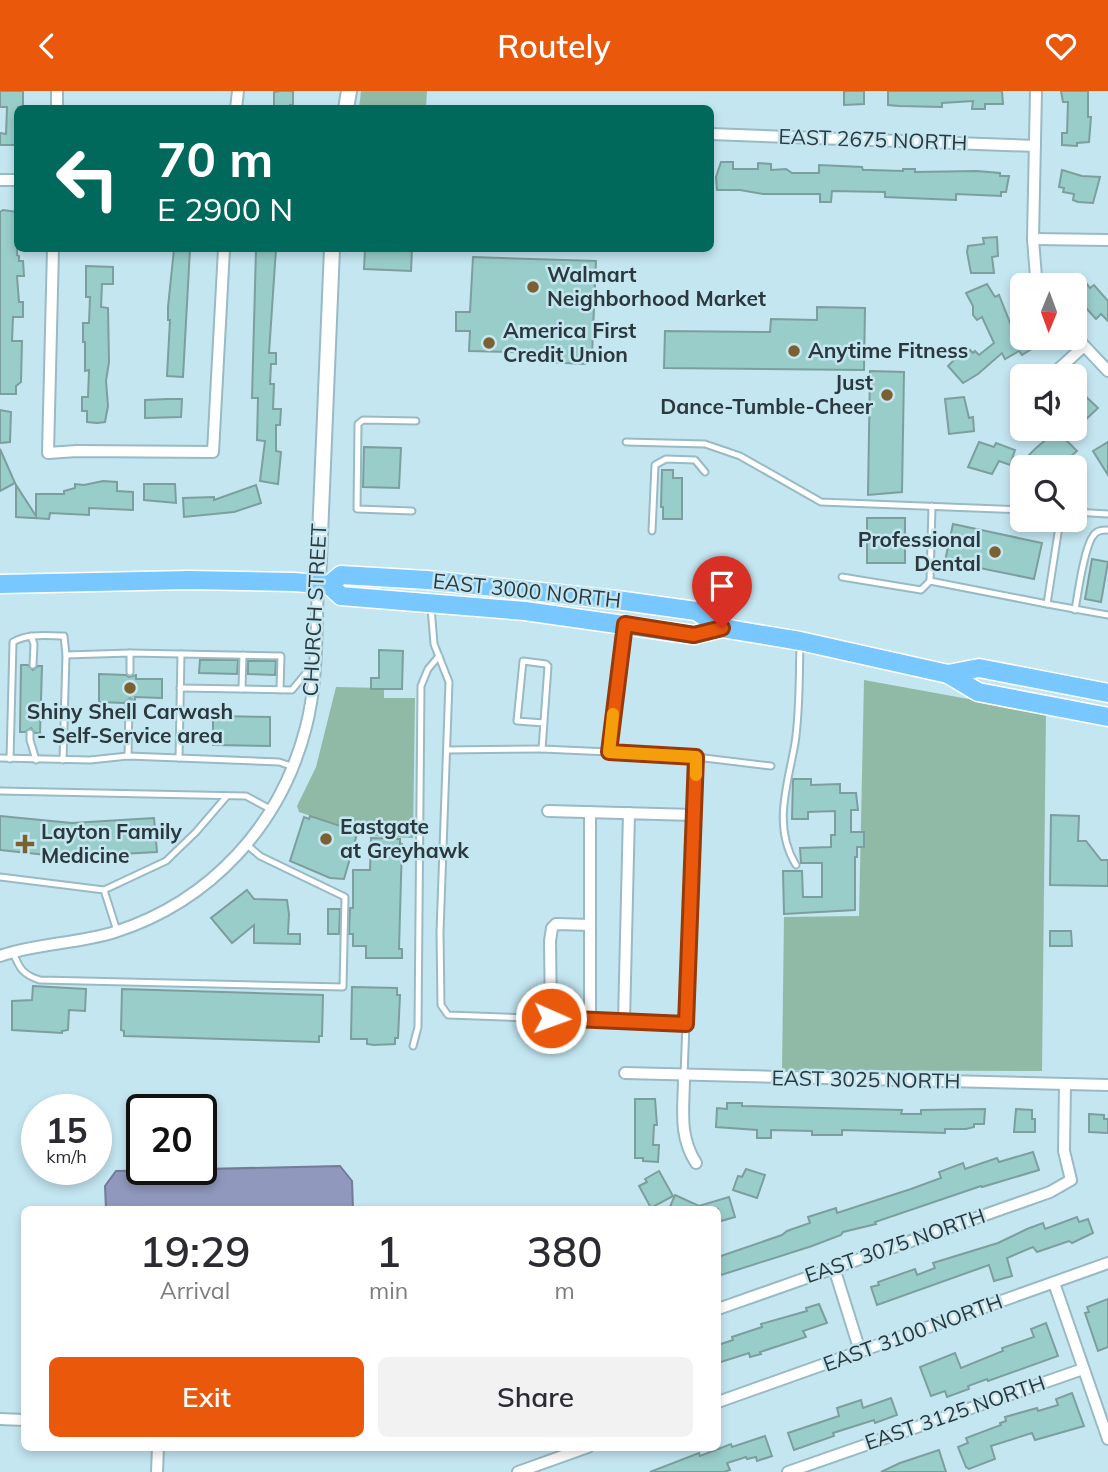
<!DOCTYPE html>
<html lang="en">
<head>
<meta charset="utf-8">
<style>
  body { margin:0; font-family:Mulish,sans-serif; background:#f2f2f3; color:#2b2b33; height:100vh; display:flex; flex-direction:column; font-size:26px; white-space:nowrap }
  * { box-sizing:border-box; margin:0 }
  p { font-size:23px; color:#7c7c81 }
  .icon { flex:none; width:38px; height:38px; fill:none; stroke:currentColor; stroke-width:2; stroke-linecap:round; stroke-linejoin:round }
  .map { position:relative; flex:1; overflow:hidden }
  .sheet { position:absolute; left:21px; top:1115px; width:700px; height:245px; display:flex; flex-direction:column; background:#fff; border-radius:10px; box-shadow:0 4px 10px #0003 }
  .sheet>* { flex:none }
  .hud { position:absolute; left:14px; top:14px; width:700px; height:147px; border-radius:10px; box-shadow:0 4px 10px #0003; background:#00695c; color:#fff; overflow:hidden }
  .needle { width:46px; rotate:181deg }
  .fabs { position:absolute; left:1010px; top:182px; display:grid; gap:14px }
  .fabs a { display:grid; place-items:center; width:77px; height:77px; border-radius:10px; background:#fff; box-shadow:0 4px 10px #0003; font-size:35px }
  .speed { position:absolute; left:21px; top:1003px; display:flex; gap:14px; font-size:35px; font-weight:700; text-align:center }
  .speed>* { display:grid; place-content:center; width:91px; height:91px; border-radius:50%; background:#fff; box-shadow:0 4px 10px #0003; line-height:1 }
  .speed small { font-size:18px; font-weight:400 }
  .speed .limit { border:4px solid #111; border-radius:10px; background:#fff; color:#111 }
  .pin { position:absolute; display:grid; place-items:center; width:60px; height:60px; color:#fff; margin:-72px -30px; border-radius:50% 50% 50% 0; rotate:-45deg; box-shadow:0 0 7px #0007 }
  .pin .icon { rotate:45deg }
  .me { position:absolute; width:77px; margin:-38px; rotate:92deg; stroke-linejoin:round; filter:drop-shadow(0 0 5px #0008) }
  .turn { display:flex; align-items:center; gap:24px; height:147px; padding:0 28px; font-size:32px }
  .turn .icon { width:91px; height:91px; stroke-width:2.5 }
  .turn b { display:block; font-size:49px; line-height:60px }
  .eta { display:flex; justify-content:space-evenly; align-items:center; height:119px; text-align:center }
  .eta b { font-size:42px; font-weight:600; line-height:49px }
  .primary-button { display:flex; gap:14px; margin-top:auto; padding:14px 28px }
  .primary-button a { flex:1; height:80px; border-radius:10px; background:#ea580c; color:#fff; font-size:28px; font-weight:600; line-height:80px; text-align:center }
  .primary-button a+a { background:#f2f2f3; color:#2b2b33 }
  header { display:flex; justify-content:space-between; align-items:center; height:91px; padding:0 28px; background:#ea580c; color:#fff; font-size:32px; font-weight:600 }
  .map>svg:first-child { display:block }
</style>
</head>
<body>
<header><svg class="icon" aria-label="back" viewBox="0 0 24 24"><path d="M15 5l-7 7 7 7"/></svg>Routely<svg class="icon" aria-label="heart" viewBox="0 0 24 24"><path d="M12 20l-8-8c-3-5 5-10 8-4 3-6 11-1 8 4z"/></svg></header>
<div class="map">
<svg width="1108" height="1381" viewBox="0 0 1108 1381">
  <rect width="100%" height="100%" fill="#c4e6f1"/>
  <g fill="#91baa6">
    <polygon points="361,0 427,0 426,17 359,17"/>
    <polygon points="864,589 1046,622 1042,980 782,979 784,826 859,825"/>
    <polygon points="336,596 384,597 384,607 415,607 413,747 368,745 299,721 297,715 316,676"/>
  </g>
  <polygon fill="#9098bd" stroke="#727b97" stroke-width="2" points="340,1075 352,1090 353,1118 106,1118 105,1095 116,1080"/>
  <g fill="#99cdca" stroke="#7c9f9d" stroke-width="2">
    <polygon points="0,0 23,0 23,17 18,16 18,54 0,54 0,42 6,43 7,16 0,16"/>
    <polygon points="280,0 293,0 293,14 290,14 290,18 274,18 274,1"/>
    <polygon points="844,0 864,0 864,13 844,14"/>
    <polygon points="888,0 1002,0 1003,13 985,13 985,18 972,18 973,10 942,12 942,16 899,15 888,14"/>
    <polygon points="1061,0 1088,0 1088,26 1091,26 1089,51 1077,52 1077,55 1062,54 1062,42 1067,42 1068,11 1063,11"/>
    <polygon points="721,71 733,71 733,78 758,78 758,72 771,73 771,79 786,78 792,82 819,82 819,74 862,76 863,79 870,79 903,80 903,78 915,78 915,81 977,80 1000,82 1000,85 1009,85 1006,101 1001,101 1001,105 956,103 956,109 885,106 885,101 832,100 831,111 820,111 820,103 763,103 740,99 717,99 716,86"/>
    <polygon points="1062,79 1082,85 1100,86 1093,112 1078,111 1073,109 1074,103 1063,101 1064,97 1059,96"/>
    <polygon points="3,119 18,121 17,164 19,165 19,170 23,170 24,185 17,185 19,211 23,211 23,226 13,226 12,250 22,250 21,291 16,295 16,303 0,303 0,121"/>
    <polygon points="997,146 998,165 992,166 994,182 971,182 967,161 968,155 984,153 983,147"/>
    <polygon points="174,158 190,158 183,286 167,285 170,229 168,229 168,216"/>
    <polygon points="256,158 276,158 269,262 276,262 276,273 271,273 270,293 274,293 273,318 281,318 280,334 276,334 276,360 281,361 278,393 260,390 265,350 257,349 258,307 252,307"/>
    <polygon points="365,158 412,158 411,180 364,178"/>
    <polygon points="473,166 596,170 592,264 585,264 585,273 543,271 543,262 469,260 470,240 456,240 456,221 470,221"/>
    <polygon points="86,175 113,176 113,193 102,193 101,216 108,217 109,271 106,290 108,315 105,331 97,332 87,331 87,320 82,320 82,306 88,306 89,279 85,280 85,251 83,251 83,232 89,232 90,206 86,206"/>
    <polygon points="987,193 995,206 999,204 1011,234 1013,233 1022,247 1030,247 1035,256 1022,264 1019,260 1005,268 1002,262 978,283 963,292 948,275 967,256 973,262 975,260 979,264 994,252 982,226 977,229 973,224 973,215 966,202"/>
    <polygon points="1087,193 1090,197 1094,194 1108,210 1108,230 1101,223 1096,228 1078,208 1080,206 1076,202"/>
    <polygon points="817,216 865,217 864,279 664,277 665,240 770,241 771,228 817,229"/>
    <polygon points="870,280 904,281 902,401 868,404"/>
    <polygon points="1081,301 1098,317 1065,348 1077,360 1058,376 1034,376 1025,368 1035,358 1058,338 1074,338 1074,308"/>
    <polygon points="964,306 969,327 973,326 974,340 949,343 945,308"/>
    <polygon points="167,308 182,308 181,326 145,327 145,309"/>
    <polygon points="0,319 11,321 10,351 0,352"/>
    <polygon points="979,351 994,356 996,352 1015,359 1010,374 999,370 992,383 968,376"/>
    <polygon points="1108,351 1108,384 1093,360"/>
    <polygon points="364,356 401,357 399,397 363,396"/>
    <polygon points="0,358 15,392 0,400"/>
    <polygon points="662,379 673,379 673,387 682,387 682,428 663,428 663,416 661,416"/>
    <polygon points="103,390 117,391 117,400 133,401 133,419 89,417 89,424 50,422 49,428 16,426 16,394 36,425 36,403 64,403 64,400 75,397 75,393 84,394"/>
    <polygon points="144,393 175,393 176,412 144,409"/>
    <polygon points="256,394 261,412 234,421 184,426 183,407 214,406 214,409"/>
    <rect x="867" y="427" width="38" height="45"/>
    <polygon points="953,433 1042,452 1034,488 945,470"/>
    <polygon points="1092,468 1108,471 1101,511 1085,508"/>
    <polygon points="379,559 403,560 402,598 371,598 371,587 379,587"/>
    <polygon points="200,569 238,569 237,583 199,582"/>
    <polygon points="248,570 276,570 275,584 248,583"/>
    <polygon points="21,574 28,574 33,579 38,575 42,575 40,642 35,642 31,637 25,641 20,641"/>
    <polygon points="99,583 126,584 129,586 136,584 136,588 162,588 162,607 135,606 135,612 130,607 124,612 99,611"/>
    <polygon points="213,625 270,626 270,655 213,654"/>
    <polygon points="793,688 811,688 811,694 840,693 840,702 856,702 858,719 851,719 851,741 864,741 864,756 857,756 857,766 855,766 855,819 784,823 783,780 802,780 803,806 822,806 822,772 801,772 800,757 831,756 831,744 835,744 835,720 808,721 808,728 792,728"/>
    <polygon points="1051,724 1079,725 1078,750 1086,750 1101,769 1108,769 1108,795 1050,794"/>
    <polygon points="0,725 72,732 154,727 157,761 65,766 0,759"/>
    <polygon points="310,725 353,739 352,741 357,743 344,788 330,787 290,770 304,726 309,728"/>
    <polygon points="371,747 400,748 400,753 402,753 399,858 402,858 402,867 366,867 366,855 353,855 353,843 349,843 350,817 353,817 353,779 370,779"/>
    <polygon points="247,799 254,808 287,809 289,823 288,843 300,843 300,853 254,852 254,834 232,852 211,827"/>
    <polygon points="328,818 340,818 339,843 328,843"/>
    <polygon points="1050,840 1071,840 1072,855 1050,855"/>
    <polygon points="33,895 86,898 85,920 69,919 68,939 62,940 62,942 12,939 12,910 32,909"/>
    <polygon points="352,896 397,897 397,904 400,904 398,947 395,947 395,953 374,954 367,953 367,948 351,948"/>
    <polygon points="122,898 323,904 322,945 319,945 319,951 124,945 124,940 121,939"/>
    <polygon points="635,1008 655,1008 657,1034 654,1034 653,1054 659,1054 658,1071 643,1070 643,1067 635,1067"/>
    <polygon points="727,1012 742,1012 742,1015 902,1019 901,1023 921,1023 921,1019 985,1018 984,1033 974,1033 974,1036 966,1038 945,1038 945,1042 842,1039 842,1044 812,1044 812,1040 771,1039 771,1047 757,1047 757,1039 716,1036 717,1017 727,1018"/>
    <polygon points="1016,1018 1032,1019 1032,1028 1035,1028 1035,1041 1014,1041"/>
    <polygon points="1089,1023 1104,1024 1104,1028 1108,1028 1108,1042 1089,1041"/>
    <polygon points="1033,1061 1039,1079 982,1096 981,1095 875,1131 876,1133 843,1141 841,1144 812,1155 718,1185 718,1166 782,1144 787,1140 810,1132 808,1126 836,1117 837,1122 911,1098 941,1087 939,1081 963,1072 965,1078 997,1067 999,1071"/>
    <polygon points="746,1078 765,1084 757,1107 733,1099 738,1085 742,1086"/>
    <polygon points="659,1080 673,1105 651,1117 639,1095 647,1091 645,1088"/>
    <polygon points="675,1104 699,1115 729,1106 735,1126 718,1131 718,1118 669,1118"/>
    <polygon points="1077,1126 1079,1131 1088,1128 1093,1142 1072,1152 1069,1150 1037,1161 1033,1156 1007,1167 1012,1185 994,1190 989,1174 877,1214 871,1196 879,1194 878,1191 915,1178 917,1184 935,1177 933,1172 998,1152 1027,1138 1043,1132 1045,1138"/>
    <polygon points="1108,1208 1108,1256 1098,1260 1085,1222 1089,1221 1087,1216"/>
    <polygon points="819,1213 827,1232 803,1240 806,1246 760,1261 761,1263 750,1266 749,1262 718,1272 718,1254 733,1249 732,1246 762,1236 761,1233 807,1220 806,1217"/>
    <polygon points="1046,1232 1058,1265 988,1290 987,1288 968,1295 969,1298 947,1306 945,1300 931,1305 920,1276 955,1262 961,1277 1003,1260 1002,1257 1034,1246 1031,1238"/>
    <polygon points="1072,1302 1084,1335 1035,1349 1032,1342 991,1355 995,1368 969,1378 966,1376 958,1356 968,1352 966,1347 1001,1334 1000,1332 1006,1330 1005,1326 1037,1317 1038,1320 1058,1314 1056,1308"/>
    <polygon points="891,1307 897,1324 875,1332 874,1329 833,1342 834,1345 794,1359 788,1342 839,1325 837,1317 861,1309 863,1317"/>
    <polygon points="765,1345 772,1365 757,1370 756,1366 747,1368 746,1366 727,1372 730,1379 724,1381 650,1381 699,1362 700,1365 731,1353 732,1356"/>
    <polygon points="939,1359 946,1381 881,1381 900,1372"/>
  </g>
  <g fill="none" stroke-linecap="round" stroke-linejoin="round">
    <g stroke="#99bac4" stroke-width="9">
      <g id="service">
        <polyline points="626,351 705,353 740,365 821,411 1022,419"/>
        <polyline points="932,415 930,490 1047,513 1060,429"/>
        <polyline points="412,420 357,418 358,333 363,329 416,330"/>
        <polyline points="1074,421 1108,423"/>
        <polyline points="652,440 655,374 666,368 695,369 705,381"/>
        <polyline points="842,486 921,499 930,490"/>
        <polyline points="1047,513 1108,524"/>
        <polyline points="431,516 434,553 449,591 440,841 441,914 448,924 686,933"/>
        <path d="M1075,519C1078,502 1084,457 1093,445C1097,439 1102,439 1108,439"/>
        <polyline points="624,536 609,661 696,666 684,985"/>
        <polyline points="31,545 34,553 33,574"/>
        <polyline points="181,563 179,667 279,671 294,676"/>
        <polyline points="66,564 130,562 281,565 280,599"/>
        <polyline points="130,581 130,562"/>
        <polyline points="180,597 292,599 306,582 315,575"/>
        <polyline points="242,598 243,564"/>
        <polyline points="544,632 517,630 523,570 546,573 548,575 542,658 609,661"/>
        <polyline points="30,642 30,649 36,669"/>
        <polyline points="447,659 542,658"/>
        <polyline points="128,665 129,612"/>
        <polyline points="696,666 771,675"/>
        <polyline points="0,667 90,669 128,665 179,667"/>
        <path d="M10,668L13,551C28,542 48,545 64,545L66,564L63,669"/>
        <polyline points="0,700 246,705 272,719"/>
        <path d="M796,774C772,735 788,693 795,652C800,619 799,586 800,554"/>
        <polyline points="0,786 104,799 117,840"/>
        <polyline points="104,799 166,770 196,741 227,705"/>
        <path d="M13,861C19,877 23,884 40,889L343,896L345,806L260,765L246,753"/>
        <polyline points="413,955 418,936 421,595 428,578 439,565"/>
      </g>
    </g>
    <g stroke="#99bac4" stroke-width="14">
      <g id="minor">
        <polyline points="1036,0 1033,148 1036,186 1039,194"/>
        <polyline points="57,18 57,0"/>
        <polyline points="236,18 238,0"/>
        <polyline points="710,43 1035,55"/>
        <polyline points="0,89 18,89"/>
        <polyline points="1033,148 1108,149"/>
        <polyline points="53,158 48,362 77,360 213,361 224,158"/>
        <polyline points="1074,244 1108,280"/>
        <polyline points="1051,285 1084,255"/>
        <polyline points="1019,313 1022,311"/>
        <polyline points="548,720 694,724"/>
        <path d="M0,865C37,852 77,853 115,841C211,810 281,734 306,636C318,590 316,540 318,492"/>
        <polyline points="551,927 550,850 552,837 556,833 590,834"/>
        <polyline points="590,929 590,721"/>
        <polyline points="624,930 629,722"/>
        <polyline points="625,982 1108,994"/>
        <path d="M684,985C684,1017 678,1044 696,1072"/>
        <polyline points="834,1177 860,1260"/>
        <polyline points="1054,1192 1108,1348"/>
        <polyline points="718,1218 1050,1101 1071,1089 1064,1060 1065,993"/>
        <polyline points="718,1311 1108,1172"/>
        <polyline points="0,1328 24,1329"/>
        <polyline points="157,1381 158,1356"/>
        <polyline points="518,1381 588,1356"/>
        <polyline points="788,1381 1083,1278"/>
      </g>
    </g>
    <g stroke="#99bac4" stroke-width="18">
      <g id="tertiary">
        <polyline points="346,18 349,0"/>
        <polyline points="318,492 332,158"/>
      </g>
    </g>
    <g stroke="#fff" stroke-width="21">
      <g id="primary">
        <polyline points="0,493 189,489 294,491 329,494"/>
        <polyline points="722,537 694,544 525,520 341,505 329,494 341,484 427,489 617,509 696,520 722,537 800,550 948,583 978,601 1108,626"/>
        <polyline points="948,583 979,577 1108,602"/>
      </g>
    </g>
    <use href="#service" stroke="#fff" stroke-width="5"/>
    <use href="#minor" stroke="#fff" stroke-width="10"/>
    <use href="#tertiary" stroke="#fff" stroke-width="14"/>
    <use href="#primary" stroke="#78c7ff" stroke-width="18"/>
  </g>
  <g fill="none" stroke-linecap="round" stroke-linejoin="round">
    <g stroke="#983908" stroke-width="18">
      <polyline id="route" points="551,927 686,933 696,666 609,661 625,533 694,544 722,537"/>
    </g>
    <use href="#route" stroke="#ea580c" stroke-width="12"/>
    <polyline stroke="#f59e0b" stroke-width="12" points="613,623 609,661 696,666 696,684"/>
  </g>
  <g fill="#7b6132" stroke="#c4e6f1" stroke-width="2.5">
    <circle cx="533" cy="196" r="7"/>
    <circle cx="489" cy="252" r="7"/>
    <circle cx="794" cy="260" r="7"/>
    <circle cx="887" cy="304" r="7"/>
    <circle cx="995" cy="461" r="7"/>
    <circle cx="130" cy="597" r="7"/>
    <circle cx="326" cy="748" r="7"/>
    <path d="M21.5 742.5h7v7h7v7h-7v7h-7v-7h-7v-7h7z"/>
  </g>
  <g text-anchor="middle" stroke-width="5" stroke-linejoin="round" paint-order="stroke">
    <g font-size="21" fill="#2b383d" stroke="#c4e6f1">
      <text transform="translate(873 49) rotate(2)" y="7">EAST 2675 NORTH</text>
      <text transform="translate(527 500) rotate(6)" y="7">EAST 3000 NORTH</text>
      <text transform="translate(315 519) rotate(-87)" y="7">CHURCH STREET</text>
      <text transform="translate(866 989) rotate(1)" y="7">EAST 3025 NORTH</text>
      <text transform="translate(895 1155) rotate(-19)" y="7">EAST 3075 NORTH</text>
      <text transform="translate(913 1242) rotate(-20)" y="7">EAST 3100 NORTH</text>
      <text transform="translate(955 1322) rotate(-19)" y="7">EAST 3125 NORTH</text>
    </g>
    <g font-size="21" font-weight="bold" fill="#2b383d" stroke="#c4e6f1" text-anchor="start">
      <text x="547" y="191">Walmart<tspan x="547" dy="24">Neighborhood Market</tspan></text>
      <text x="503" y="247">America First<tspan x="503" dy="24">Credit Union</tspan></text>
      <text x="808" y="267">Anytime Fitness</text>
      <text x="873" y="299" text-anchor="end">Just<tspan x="873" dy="24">Dance-Tumble-Cheer</tspan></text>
      <text x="981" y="456" text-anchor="end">Professional<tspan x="981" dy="24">Dental</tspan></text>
      <text x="130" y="628" text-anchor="middle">Shiny Shell Carwash<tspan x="130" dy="24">- Self-Service area</tspan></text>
      <text x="340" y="743">Eastgate<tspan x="340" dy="24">at Greyhawk</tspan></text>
      <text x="41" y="748">Layton Family<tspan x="41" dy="24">Medicine</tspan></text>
    </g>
  </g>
</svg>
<div class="fabs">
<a><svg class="needle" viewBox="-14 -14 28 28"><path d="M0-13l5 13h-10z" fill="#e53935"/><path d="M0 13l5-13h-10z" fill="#7c7c81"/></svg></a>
<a><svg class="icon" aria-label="sound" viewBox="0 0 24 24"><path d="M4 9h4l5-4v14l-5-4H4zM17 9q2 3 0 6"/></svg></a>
<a><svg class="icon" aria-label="search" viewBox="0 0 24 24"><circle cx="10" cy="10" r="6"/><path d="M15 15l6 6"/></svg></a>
</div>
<div class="speed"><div>15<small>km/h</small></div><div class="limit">20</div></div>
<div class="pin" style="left:722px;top:537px;background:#d93025"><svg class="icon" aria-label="arrive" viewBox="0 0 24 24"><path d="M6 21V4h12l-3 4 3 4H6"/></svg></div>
<svg class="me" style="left:551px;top:927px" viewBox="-20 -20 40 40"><circle r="17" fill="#ea580c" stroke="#fff" stroke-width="3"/><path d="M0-11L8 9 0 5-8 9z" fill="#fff"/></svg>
<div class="hud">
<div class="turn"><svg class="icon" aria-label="left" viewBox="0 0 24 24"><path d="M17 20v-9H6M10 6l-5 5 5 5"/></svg><div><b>70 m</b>E 2900 N</div></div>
</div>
<section class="sheet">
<div class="eta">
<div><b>19:29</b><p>Arrival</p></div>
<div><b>1</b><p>min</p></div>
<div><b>380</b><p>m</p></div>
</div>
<div class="primary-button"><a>Exit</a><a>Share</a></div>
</section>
</div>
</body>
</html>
